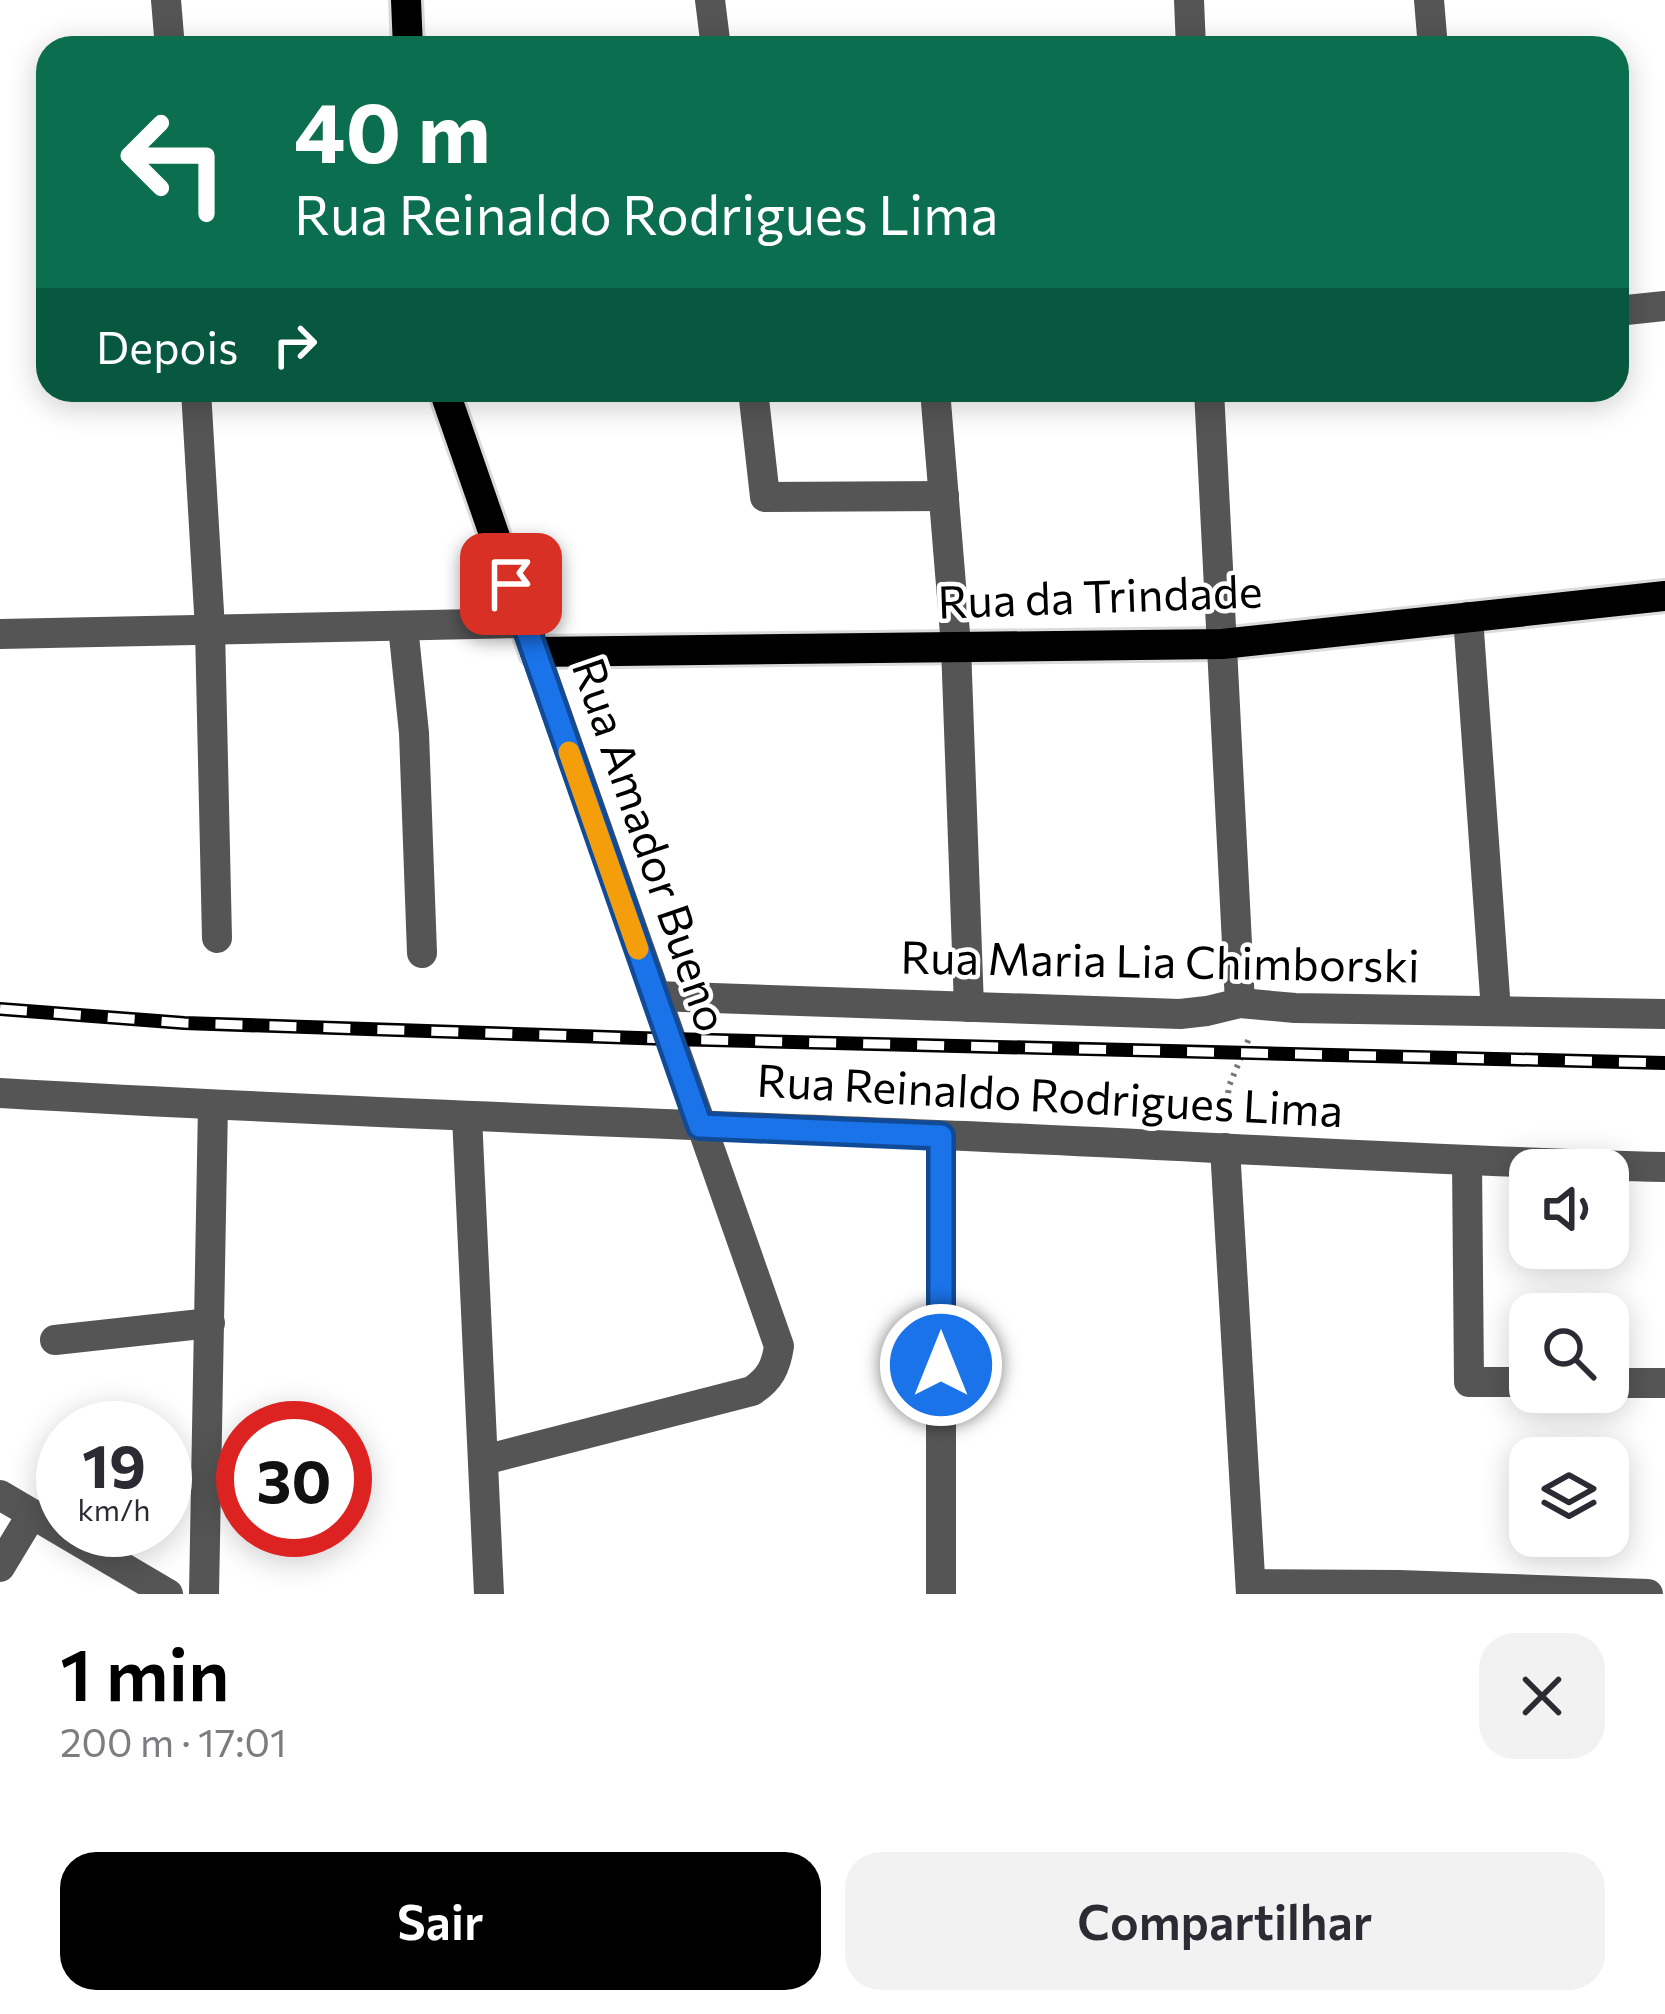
<!DOCTYPE html>
<html lang="pt">
<head>
<meta charset="utf-8">
<style>
  body { margin:0; font-family:Commissioner,sans-serif; background:#f2f2f3; color:#2b2b33; height:100vh; display:flex; flex-direction:column; font-size:45px; white-space:nowrap }
  * { box-sizing:border-box; margin:0 }
  p { font-size:39px; color:#7c7c81 }
  .icon { flex:none; width:66px; height:66px; fill:none; stroke:currentColor; stroke-width:2; stroke-linecap:round; stroke-linejoin:round }
  .map { position:relative; height:1594px; overflow:hidden }
  .drawer { display:flex; flex-direction:column; background:#fff; flex:1 }
  .drawer>* { flex:none }
  .hud { position:absolute; left:36px; top:36px; width:1593px; height:366px; border-radius:36px; box-shadow:0 6px 30px #0003; background:#0b6e4f; color:#fff; overflow:hidden }
  .tools { position:absolute; left:1509px; top:1149px; display:grid; gap:24px }
  .tools a { display:grid; place-items:center; width:120px; height:120px; border-radius:24px; background:#fff; box-shadow:0 6px 30px #0003; font-size:60px }
  .speed { position:absolute; left:36px; top:1401px; display:flex; gap:24px; font-size:60px; font-weight:700; text-align:center }
  .speed>* { display:grid; place-content:center; width:156px; height:156px; border-radius:50%; background:#fff; box-shadow:0 6px 30px #0003; line-height:1 }
  .speed small { font-size:30px; font-weight:400 }
  .speed .limit { border:18px solid #d22; background:#fff; color:#111 }
  .pin { position:absolute; display:grid; place-items:center; width:102px; height:102px; color:#fff; margin:-51px; border-radius:24px; box-shadow:0 6px 18px #0006 }
  .me { position:absolute; width:132px; margin:-66px; rotate:0deg; stroke-linejoin:round; filter:drop-shadow(0 0 9px #0008) }
  .turn { display:flex; align-items:center; gap:42px; height:252px; padding:0 60px; font-size:54px }
  .turn .icon { width:156px; height:156px; stroke-width:2.5 }
  .turn b { display:block; font-size:84px; line-height:102px }
  .then { display:flex; align-items:center; height:114px; padding:0 60px; background:#0003; gap:24px; font-size:45px }
  .round { display:grid; place-items:center; flex:none; width:126px; height:126px; border-radius:36px; background:#f2f2f3 }
  .overview { display:flex; align-items:center; justify-content:space-between; height:204px; padding:0 60px }
  h1 { font-size:72px; font-weight:600; line-height:90px; color:#000 }
  .primary-button { display:flex; gap:24px; margin-top:auto; padding:24px 60px }
  .primary-button a { flex:1; height:138px; border-radius:36px; background:#000; color:#fff; font-size:48px; font-weight:600; line-height:138px; text-align:center }
  .primary-button a+a { background:#f2f2f3; color:#2b2b33 }
  .map>svg:first-child { display:block }
</style>
</head>
<body>
<div class="map">
<svg width="1665" height="1594" viewBox="0 0 1665 1594">
  <rect width="100%" height="100%" fill="#fff"/>
  <g fill="none" stroke-linecap="round" stroke-linejoin="round">
    <g stroke="#dbdbdb" stroke-width="36">
      <g id="major">
        <polyline points="406,0 408,48"/>
        <polyline points="444,390 535,652 1222,644 1665,596"/>
      </g>
    </g>
    <polyline stroke="#777" stroke-width="6" stroke-dasharray="3 6" stroke-linecap="butt" points="1225,1120 1229,1086 1250,1036"/>
    <g stroke="#555" stroke-width="30">
      <polyline points="166,0 170,48"/>
      <polyline points="710,0 716,48"/>
      <polyline points="1189,0 1191,48"/>
      <polyline points="1429,0 1433,48"/>
      <polyline points="1617,311 1665,306"/>
      <polyline points="196,390 210,629 217,938"/>
      <polyline points="753,390 765,497 944,496"/>
      <polyline points="935,390 956,646 969,1007"/>
      <polyline points="1209,390 1240,1003"/>
      <polyline points="1468,617 1496,1011"/>
      <polyline points="403,626 414,733 422,953"/>
      <polyline points="0,634 525,623"/>
      <polyline points="655,996 1180,1014 1207,1011 1240,1003 1295,1008 1665,1014"/>
      <path d="M0,1093C329,1112 658,1123 986,1137C1213,1147 1439,1161 1665,1167"/>
      <polyline points="467,1116 489,1594"/>
      <polyline points="1225,1148 1251,1594"/>
      <polyline points="1467,1162 1469,1382 1530,1382"/>
      <polyline points="55,1340 210,1323"/>
      <polyline points="1608,1383 1665,1383"/>
      <path d="M484,1460L752,1391C770,1379 776,1367 779,1346L535,652"/>
      <polyline points="0,1495 168,1594"/>
      <polyline points="0,1567 32,1514"/>
      <polyline points="1251,1584 1399,1585 1648,1594"/>
      <polyline points="204,1594 213,1105"/>
      <polyline points="941,1594 941,1136"/>
    </g>
    <use href="#major" stroke="#000" stroke-width="30"/>
    <g stroke="#000" stroke-width="14">
      <polyline id="rail" points="0,1009 184,1023 669,1039 1665,1063"/>
    </g>
    <use href="#rail" stroke="#fff" stroke-width="9" stroke-dasharray="27" stroke-linecap="butt"/>
  </g>
  <g fill="none" stroke-linecap="round" stroke-linejoin="round">
    <g stroke="#114b97" stroke-width="30">
      <polyline id="route" points="511,584 700,1126 941,1136 941,1365"/>
    </g>
    <use href="#route" stroke="#1a73e8" stroke-width="21"/>
    <polyline stroke="#f59e0b" stroke-width="21" points="569,752 638,949"/>
  </g>
  <g text-anchor="middle" stroke-width="9" stroke-linejoin="round" paint-order="stroke">
    <g font-size="45" fill="#000" stroke="#fff">
      <text transform="translate(1100 597) rotate(-2)" y="16">Rua da Trindade</text>
      <text transform="translate(650 845) rotate(71)" y="16">Rua Amador Bueno</text>
      <text transform="translate(1160 962) rotate(1)" y="16">Rua Maria Lia Chimborski</text>
      <text transform="translate(1050 1096) rotate(3)" y="16">Rua Reinaldo Rodrigues Lima</text>
    </g>
  </g>
</svg>
<div class="tools">
<a><svg class="icon" aria-label="sound" viewBox="0 0 24 24"><path d="M4 9h4l5-4v14l-5-4H4zM17 9q2 3 0 6"/></svg></a>
<a><svg class="icon" aria-label="search" viewBox="0 0 24 24"><circle cx="10" cy="10" r="6"/><path d="M15 15l6 6"/></svg></a>
<a><svg class="icon" aria-label="layers" viewBox="0 0 24 24"><path d="M12 4l9 5-9 5-9-5zM3 14l9 5 9-5"/></svg></a>
</div>
<div class="speed"><div>19<small>km/h</small></div><div class="limit">30</div></div>
<div class="pin" style="left:511px;top:584px;background:#d93025"><svg class="icon" aria-label="arrive" viewBox="0 0 24 24"><path d="M6 21V4h12l-3 4 3 4H6"/></svg></div>
<svg class="me" style="left:941px;top:1365px" viewBox="-20 -20 40 40"><circle r="17" fill="#1a73e8" stroke="#fff" stroke-width="3"/><path d="M0-11L8 9 0 5-8 9z" fill="#fff"/></svg>
<div class="hud">
<div class="turn"><svg class="icon" aria-label="left" viewBox="0 0 24 24"><path d="M17 20v-9H6M10 6l-5 5 5 5"/></svg><div><b>40 m</b>Rua Reinaldo Rodrigues Lima</div></div>
<div class="then">Depois<svg class="icon" aria-label="right" viewBox="0 0 24 24"><path d="M7 20v-9h11M14 6l5 5-5 5"/></svg></div>
</div>
</div>
<section class="drawer">
<div class="overview"><div><h1>1 min</h1><p>200 m · 17:01</p></div><a class="round"><svg class="icon" aria-label="close" viewBox="0 0 24 24"><path d="M6 6l12 12M18 6L6 18"/></svg></a></div>
<div class="primary-button"><a>Sair</a><a>Compartilhar</a></div>
</section>
</body>
</html>
